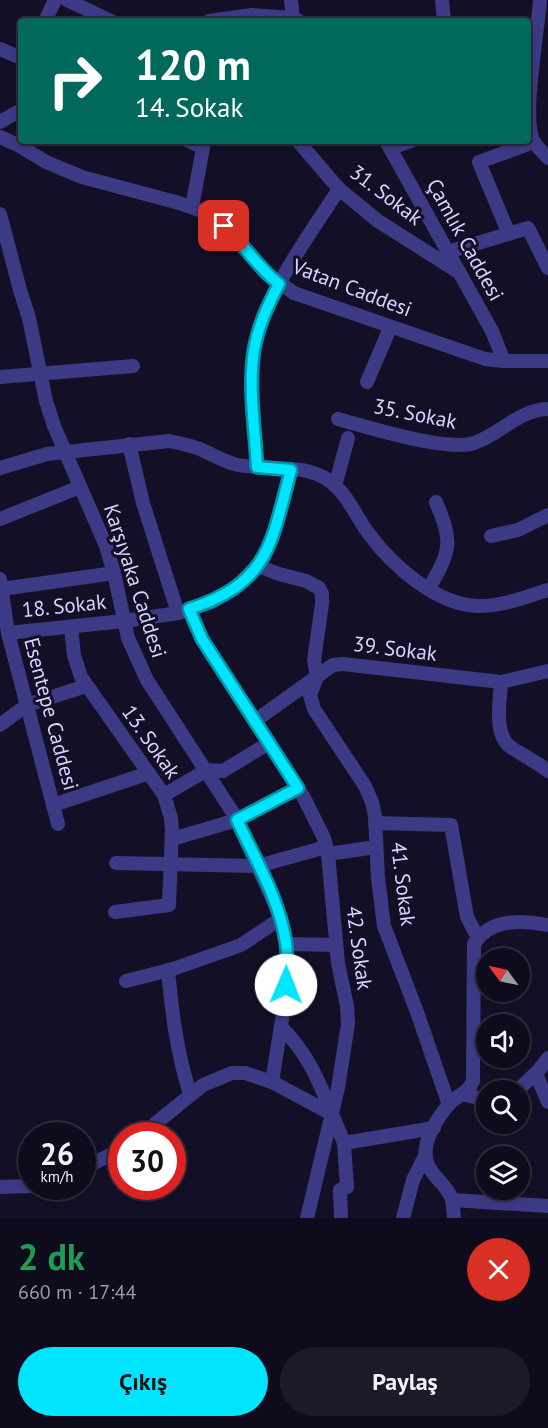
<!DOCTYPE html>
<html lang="tr">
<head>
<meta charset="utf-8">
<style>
  body { margin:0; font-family:"PT Sans",sans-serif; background:#1c1929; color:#f1f3f6; height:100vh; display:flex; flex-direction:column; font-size:22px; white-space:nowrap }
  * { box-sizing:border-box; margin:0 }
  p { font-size:20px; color:#9b9ba3 }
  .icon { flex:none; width:33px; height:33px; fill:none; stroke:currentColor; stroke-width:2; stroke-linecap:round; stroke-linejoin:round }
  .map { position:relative; height:1218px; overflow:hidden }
  .drawer { display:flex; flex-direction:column; background:#0e0b1c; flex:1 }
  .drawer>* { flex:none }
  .top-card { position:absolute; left:18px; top:18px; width:513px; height:126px; border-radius:6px; box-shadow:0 3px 9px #0003,0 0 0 2px #2e2b3b; background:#00695c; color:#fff; overflow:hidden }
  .needle { width:39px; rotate:303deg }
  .tools { position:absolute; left:476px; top:948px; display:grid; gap:12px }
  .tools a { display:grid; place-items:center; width:54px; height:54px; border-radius:50%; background:#0e0b1c; box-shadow:0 3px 9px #0003,0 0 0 2px #2e2b3b; font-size:30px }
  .speed { position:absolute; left:18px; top:1122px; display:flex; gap:12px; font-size:30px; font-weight:700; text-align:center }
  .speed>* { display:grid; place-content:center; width:78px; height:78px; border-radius:50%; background:#0e0b1c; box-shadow:0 3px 9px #0003,0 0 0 2px #2e2b3b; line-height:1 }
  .speed small { font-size:15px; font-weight:400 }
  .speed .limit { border:9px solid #d22; background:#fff; color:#111 }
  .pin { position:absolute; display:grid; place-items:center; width:51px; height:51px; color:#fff; margin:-26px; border-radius:12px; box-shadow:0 3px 9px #0006 }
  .me { position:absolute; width:66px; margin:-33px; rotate:1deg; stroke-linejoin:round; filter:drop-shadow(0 0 4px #0008) }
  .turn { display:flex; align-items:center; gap:21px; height:126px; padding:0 18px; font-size:27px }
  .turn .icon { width:78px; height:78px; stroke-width:2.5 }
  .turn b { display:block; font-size:42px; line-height:51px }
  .round { display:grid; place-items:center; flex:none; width:63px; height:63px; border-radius:32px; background:#1c1929 }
  .head { display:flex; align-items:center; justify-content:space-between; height:102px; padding:0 18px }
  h1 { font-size:36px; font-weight:700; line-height:45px; color:#1e9e55 }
  .cta { display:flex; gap:12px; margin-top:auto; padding:12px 18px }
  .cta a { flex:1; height:69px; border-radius:36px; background:#00e5ff; color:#111; font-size:24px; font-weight:700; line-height:69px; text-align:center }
  .cta a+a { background:#1c1929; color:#f1f3f6 }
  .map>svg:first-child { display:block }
</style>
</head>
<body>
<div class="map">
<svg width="548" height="1218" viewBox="0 0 548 1218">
  <rect width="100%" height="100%" fill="#130f26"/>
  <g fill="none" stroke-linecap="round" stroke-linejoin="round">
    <g stroke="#3d3a85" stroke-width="14">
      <polyline points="67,0 111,21"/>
      <polyline points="291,0 293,18"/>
      <polyline points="442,0 444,21"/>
      <path d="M540,0C538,31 522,115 533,140C536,147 543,152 548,158"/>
      <polyline points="45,21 55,0"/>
      <polyline points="209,21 252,15 293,18 299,21"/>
      <polyline points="0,49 21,58"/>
      <polyline points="0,122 21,110"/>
      <polyline points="0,137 18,145 46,162 82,177 179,203 207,213 239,240 265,273 294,293 485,359 504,361 548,361"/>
      <polyline points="189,141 203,148 192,207"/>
      <polyline points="298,141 339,189 378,221 457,271"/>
      <polyline points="386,141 492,331 504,361"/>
      <polyline points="390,148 411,141"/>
      <polyline points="0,214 20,290 29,318 46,401 54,426 106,546 114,573 128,638 147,680 235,816 275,905 282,925 286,944 287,969 285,1001 272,1082"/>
      <polyline points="509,234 479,162 534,142"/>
      <polyline points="448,252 528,228 548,268"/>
      <polyline points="0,377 133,366"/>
      <polyline points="367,382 390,328"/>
      <path d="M338,419C368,427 446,452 474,443C501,434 518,410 548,409"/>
      <polyline points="129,444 143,503 178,613"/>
      <path d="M257,467C255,429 250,389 254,352C260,300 311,233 339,189"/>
      <path d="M0,468L47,454L169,441C179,443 190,445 200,449C212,454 224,462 238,465C267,471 306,462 331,482C348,495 356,517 369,534C392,565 435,604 477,606C501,607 525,597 548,590"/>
      <polyline points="335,486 348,438"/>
      <polyline points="0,519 80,487"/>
      <polyline points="491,536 518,530 548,515"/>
      <polyline points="258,566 279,574 306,581 319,588 322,594 322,604 314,660 317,677"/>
      <polyline points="0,579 8,633 58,824"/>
      <path d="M429,588C451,550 453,543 436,502"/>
      <polyline points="2,589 114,573"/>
      <polyline points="189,609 202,640 303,796 324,838 328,854 338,963 347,1006 348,1024 338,1088 307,1218"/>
      <polyline points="71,627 74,655 81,677 164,795 171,818 172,830 169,905 115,912"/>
      <polyline points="8,633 124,621 178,613 212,602 237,586 262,561 272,539 291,469"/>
      <polyline points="317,677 310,695 314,709 365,786 372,802 375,816 378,878 384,926 417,1012 449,1105"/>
      <path d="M501,682C500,702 493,736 512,748C524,756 537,762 548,771"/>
      <polyline points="255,721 333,665 343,664 501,682 548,671"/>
      <polyline points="0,725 27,705 86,686"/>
      <polyline points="164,795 207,770 223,771 269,743"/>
      <polyline points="53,805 149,773"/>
      <polyline points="375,823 451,825 467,917 478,938"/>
      <polyline points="172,839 237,820 298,788"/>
      <polyline points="328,854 376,847"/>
      <polyline points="116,863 258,866 326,847"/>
      <polyline points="286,944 336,945"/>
      <path d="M168,970C172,1013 177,1053 190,1094"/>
      <polyline points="126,981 173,969 241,945 280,919"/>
      <path d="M281,1027C307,1052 319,1081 332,1114"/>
      <polyline points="536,1074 548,1102"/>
      <polyline points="518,1090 539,1070 548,1058"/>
      <polyline points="462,1094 486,1100"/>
      <polyline points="140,1136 203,1085 232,1073 245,1073 272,1082 332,1114 344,1143 434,1128"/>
      <polyline points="82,1169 122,1149"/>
      <polyline points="0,1187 32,1186"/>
      <polyline points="452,1200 548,1206"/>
      <polyline points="341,1218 340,1190 347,1187 344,1143"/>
      <polyline points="403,1218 413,1180 425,1156"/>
      <path d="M454,1218C453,1211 454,1202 450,1195C445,1184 433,1177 428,1165C419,1145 437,1118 450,1103C459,1094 468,1093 473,1081L474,944C490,918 522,920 548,925"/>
    </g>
  </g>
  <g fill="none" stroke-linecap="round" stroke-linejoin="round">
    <g stroke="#0095a6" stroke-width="15">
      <path id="route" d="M224,226C244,244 258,268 279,284C268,305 258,326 254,350C248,388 255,429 257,467L291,470C271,543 270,583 189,609L202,639L298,788L237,820C255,859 280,900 286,943C288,957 287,971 286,985"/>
    </g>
    <use href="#route" stroke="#00e5ff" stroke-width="10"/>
  </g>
  <g text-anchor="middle" stroke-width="6" stroke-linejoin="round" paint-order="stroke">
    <g font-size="21" fill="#d9d4ff" stroke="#130f26">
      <text transform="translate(386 195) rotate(37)" y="7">31. Sokak</text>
      <text transform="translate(465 240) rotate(61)" y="7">Çamlık Caddesi</text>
      <text transform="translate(352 288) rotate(21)" y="7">Vatan Caddesi</text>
      <text transform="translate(415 414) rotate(11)" y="7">35. Sokak</text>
      <text transform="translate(135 581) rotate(72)" y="7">Karşıyaka Caddesi</text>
      <text transform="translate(64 606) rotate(-6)" y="7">18. Sokak</text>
      <text transform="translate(395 649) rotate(7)" y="7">39. Sokak</text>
      <text transform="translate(51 714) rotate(75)" y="7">Esentepe Caddesi</text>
      <text transform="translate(151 742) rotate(55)" y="7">13. Sokak</text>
      <text transform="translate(403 884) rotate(83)" y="7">41. Sokak</text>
      <text transform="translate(359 948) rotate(82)" y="7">42. Sokak</text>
    </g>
  </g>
</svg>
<div class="tools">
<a><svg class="needle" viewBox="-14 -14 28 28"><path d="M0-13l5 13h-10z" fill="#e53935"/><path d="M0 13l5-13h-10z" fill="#9b9ba3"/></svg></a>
<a><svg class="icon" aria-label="sound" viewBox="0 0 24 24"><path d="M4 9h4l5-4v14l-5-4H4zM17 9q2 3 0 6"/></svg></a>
<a><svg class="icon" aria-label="search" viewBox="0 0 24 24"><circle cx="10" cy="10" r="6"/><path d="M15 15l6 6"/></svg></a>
<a><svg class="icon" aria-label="layers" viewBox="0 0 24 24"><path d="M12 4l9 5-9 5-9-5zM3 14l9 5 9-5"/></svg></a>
</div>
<div class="speed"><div>26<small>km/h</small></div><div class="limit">30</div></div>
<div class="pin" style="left:224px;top:226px;background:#d93025"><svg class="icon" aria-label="arrive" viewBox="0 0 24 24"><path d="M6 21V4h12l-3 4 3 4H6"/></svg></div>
<svg class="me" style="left:286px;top:985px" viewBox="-20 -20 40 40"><circle r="19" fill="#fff"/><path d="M0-13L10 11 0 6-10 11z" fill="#00e5ff"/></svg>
<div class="top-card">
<div class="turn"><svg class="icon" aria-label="right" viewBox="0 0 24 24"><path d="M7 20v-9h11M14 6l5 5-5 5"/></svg><div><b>120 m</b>14. Sokak</div></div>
</div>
</div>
<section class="drawer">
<div class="head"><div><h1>2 dk</h1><p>660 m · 17:44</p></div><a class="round" style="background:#d93025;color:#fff"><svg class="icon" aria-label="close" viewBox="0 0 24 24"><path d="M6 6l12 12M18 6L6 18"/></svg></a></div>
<div class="cta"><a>Çıkış</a><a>Paylaş</a></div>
</section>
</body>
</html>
